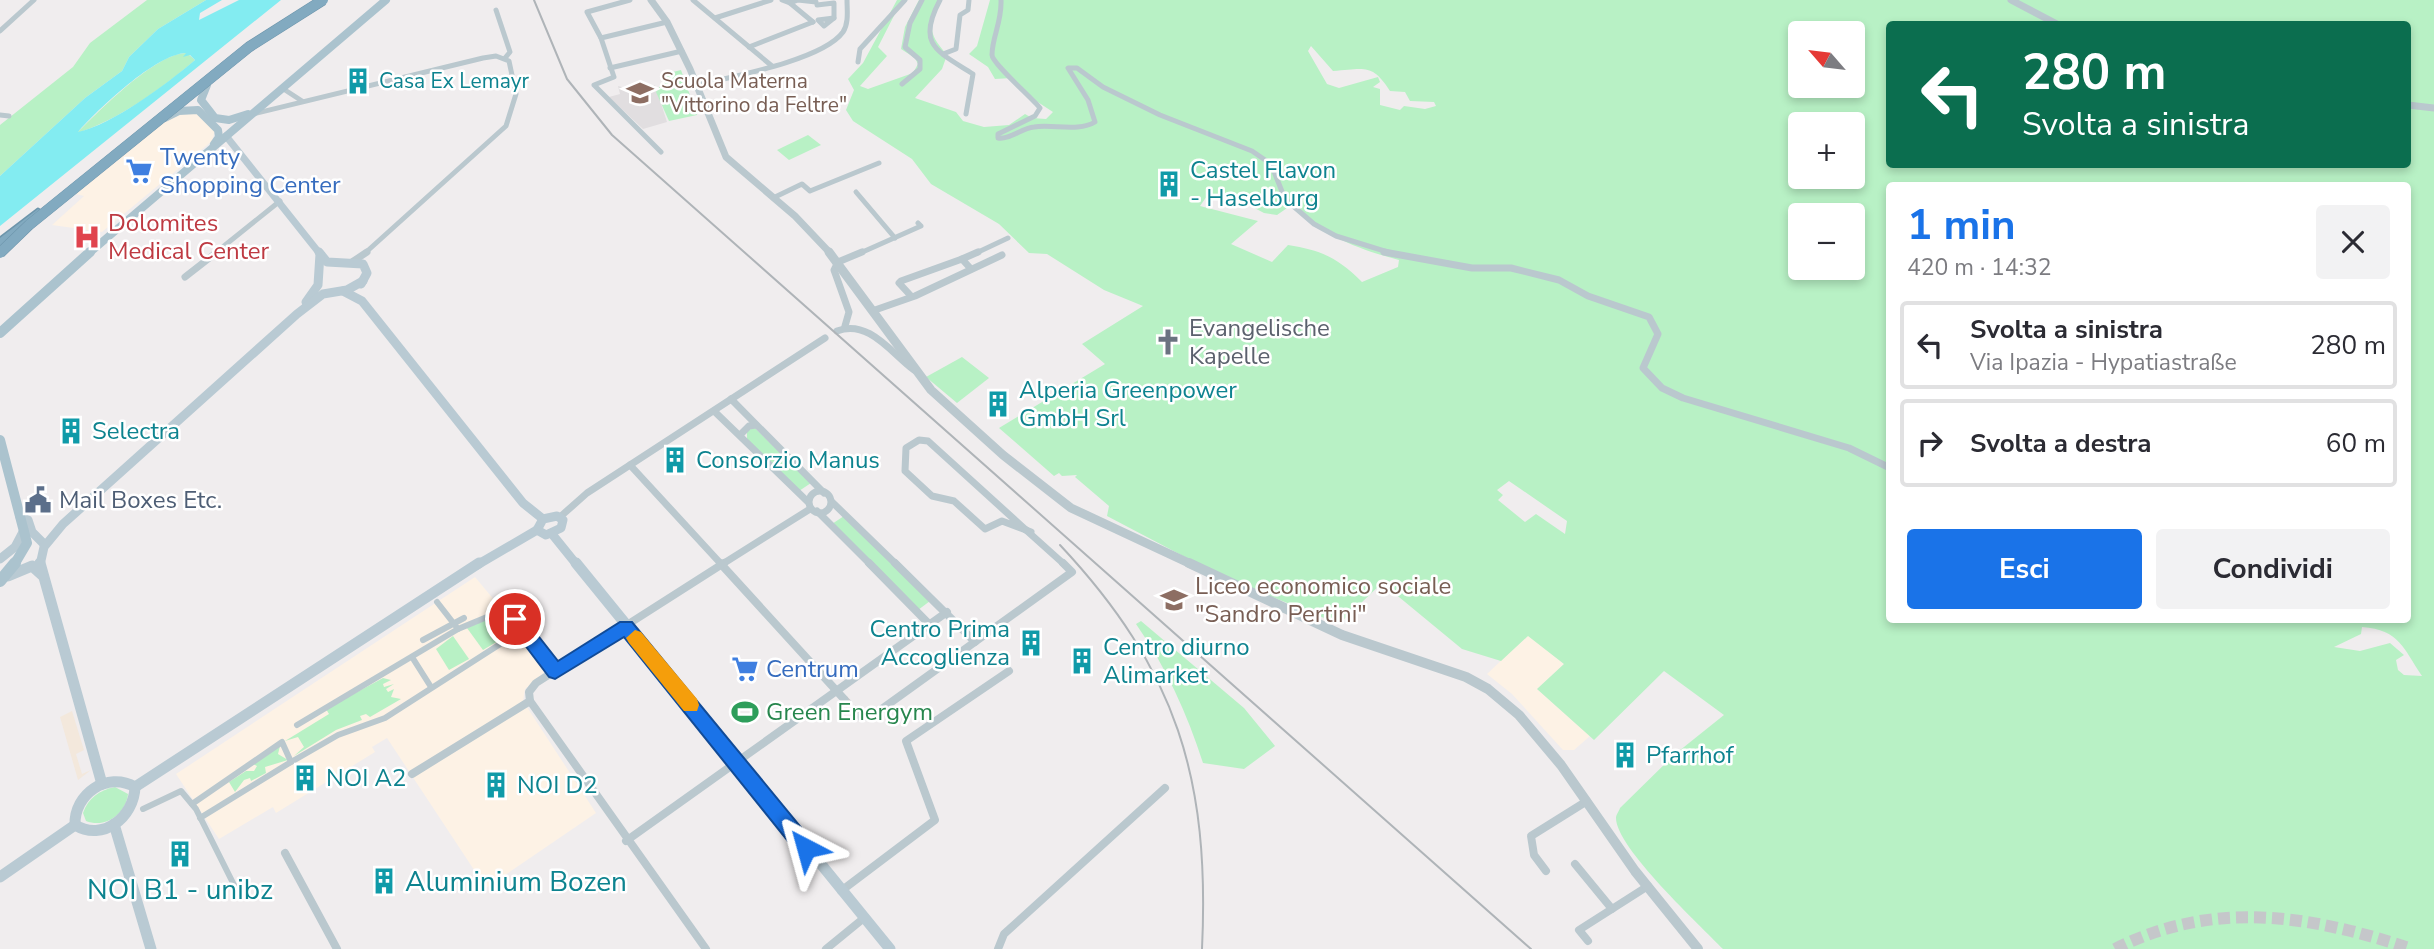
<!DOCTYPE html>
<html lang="it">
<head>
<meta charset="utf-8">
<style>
  body { margin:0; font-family:"Nunito Sans",sans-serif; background:#f2f2f3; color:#2b2b33; height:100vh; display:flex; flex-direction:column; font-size:26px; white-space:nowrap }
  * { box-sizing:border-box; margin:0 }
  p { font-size:23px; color:#7c7c81 }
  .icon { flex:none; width:38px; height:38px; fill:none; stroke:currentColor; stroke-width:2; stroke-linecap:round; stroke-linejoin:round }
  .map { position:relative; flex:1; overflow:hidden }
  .drawer { position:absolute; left:1886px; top:182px; width:525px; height:441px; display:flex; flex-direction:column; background:#fff; border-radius:7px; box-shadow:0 4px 10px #0003 }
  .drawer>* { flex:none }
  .top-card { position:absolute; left:1886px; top:21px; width:525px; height:147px; border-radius:7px; box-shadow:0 4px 10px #0003; background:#0b6e4f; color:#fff; overflow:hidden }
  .needle { width:46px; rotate:298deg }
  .controls { position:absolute; left:1788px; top:21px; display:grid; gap:14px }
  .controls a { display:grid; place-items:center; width:77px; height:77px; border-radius:7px; background:#fff; box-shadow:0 4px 10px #0003; font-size:35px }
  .pin { position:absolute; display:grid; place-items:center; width:60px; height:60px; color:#fff; margin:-30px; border:4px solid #fff; border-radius:50%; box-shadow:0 2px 7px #0007 }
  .me { position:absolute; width:77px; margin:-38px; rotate:321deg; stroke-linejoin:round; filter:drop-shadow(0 0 5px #0008) }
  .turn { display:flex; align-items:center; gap:24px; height:147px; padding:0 21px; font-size:32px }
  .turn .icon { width:91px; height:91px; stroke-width:2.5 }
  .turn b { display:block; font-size:49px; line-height:60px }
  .round { display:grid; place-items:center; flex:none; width:74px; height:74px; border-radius:7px; background:#f2f2f3 }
  .headline { display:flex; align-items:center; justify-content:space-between; height:119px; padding:0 21px }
  h1 { font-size:42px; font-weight:700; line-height:52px; color:#1a73e8 }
  .primary-button { display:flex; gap:14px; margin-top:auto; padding:14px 21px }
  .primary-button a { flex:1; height:80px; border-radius:7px; background:#1a73e8; color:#fff; font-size:28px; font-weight:700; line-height:80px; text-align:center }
  .primary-button a+a { background:#f2f2f3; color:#2b2b33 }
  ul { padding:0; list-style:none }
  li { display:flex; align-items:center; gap:21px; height:88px; margin:0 14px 10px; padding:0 7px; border:4px solid #e1e1e2; border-radius:7px }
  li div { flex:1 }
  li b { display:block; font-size:26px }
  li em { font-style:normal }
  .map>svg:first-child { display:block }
</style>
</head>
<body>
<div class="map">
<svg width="2434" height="949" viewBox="0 0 2434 949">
  <rect width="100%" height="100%" fill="#f0edee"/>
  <g fill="#fdf2e5">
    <polygon points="194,111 215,130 212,141 102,232 52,225 84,196 76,194 177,112"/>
    <polygon points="475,577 546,662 544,672 525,689 523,701 596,813 486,888 387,738 372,747 375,752 276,813 273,807 219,839 176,774"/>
    <polygon points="1528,635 1564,664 1537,689 1590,736 1574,750 1563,750 1512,694 1487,674"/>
  </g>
  <polygon fill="#e1dee0" points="655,85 667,122 643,129 609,97 620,94 618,86 633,90"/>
  <g fill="#b8f1c5" fill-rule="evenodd">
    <polygon points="147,0 206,0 158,29 129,57 122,71 85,98 0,176 0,125 73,67 90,43"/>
    <path d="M897,0H902L878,47L887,56L860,86L868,89L913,73L918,64L915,58L901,49L905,27L919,0H941C929,27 927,32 947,55L942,69L915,98L956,112L963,121L984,127L1009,125L1025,114L1032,118L1046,119L1053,112L1030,97L1012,78L995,79L988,67L969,54L977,46L990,0H2434V949H1723C1701,926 1616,848 1616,818C1616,815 1619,811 1620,808L1674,755L1724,715L1664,671L1594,740L1537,689L1564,664L1528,636L1501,661L1462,649L1382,583L1339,624L1223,577L1107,516L1109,506L1075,477L1077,475L1062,476L1059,473L1054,476L999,428L1105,364L1082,344L1143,306L1104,290L1047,254L1029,253L999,224L931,184L912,159L853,121L846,110L854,90L848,79L863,63ZM2022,21L2032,24H2408V164H1890V24H2020ZM1801,33H1853V86H1801ZM1311,46L1333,71C1365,69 1372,63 1390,91L1405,92L1410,101L1434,102L1436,106L1425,109L1404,106L1400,110L1380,105V89L1373,87L1380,82L1378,77L1339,88L1327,84L1308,51ZM1801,124H1853V177H1801ZM1890,186H2408V620H2354L2352,622L2336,620H1890ZM1207,196L1238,206L1243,202L1264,213L1277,215L1290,206C1323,235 1357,249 1399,260L1398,267L1362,282C1338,258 1321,250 1288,245L1272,262L1231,244L1258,221L1200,206ZM1801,215H1853V268H1801ZM1509,481L1567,521L1565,534L1536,514L1525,522L1498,500L1503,495L1497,490ZM2362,627C2400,630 2403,648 2422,676L2404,675L2398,670L2396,660L2404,655L2390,643L2360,651L2334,647L2361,634Z"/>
    <path d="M187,53L195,60C164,87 117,121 77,133C99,111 157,52 187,53Z"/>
    <polygon points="681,70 697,115 669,121 656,92 669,73"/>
    <polygon points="808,135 821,145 789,160 777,150"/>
    <polygon points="962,357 989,378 957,403 926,377"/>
    <polygon points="755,428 811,483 799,491 747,439 747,430"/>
    <polygon points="844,516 930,601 918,610 832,524"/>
    <polygon points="487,619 503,638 483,650 467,628"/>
    <path d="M1141,621L1244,708L1275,746L1244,769L1203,763C1187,713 1166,667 1136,624Z"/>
    <polygon points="453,636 469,659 449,670 436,649"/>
    <polygon points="383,678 391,680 383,684 384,687 394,684 386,689 388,692 394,689 391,697 401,699 370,717 366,714 360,716 362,720 336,730 294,756 304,747 298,737 285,741 329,714 326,709"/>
    <polygon points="280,746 278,754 288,760 265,767 266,773 251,781 250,778 244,780 235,792 229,782 246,771 254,771 257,766 253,764"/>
    <path d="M115,787L128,794C126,813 106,829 86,821L83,813C88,798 100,790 115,787Z"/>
  </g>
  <polygon fill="#f3e8dc" points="72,711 84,750 76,754 82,774 91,770 78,780 60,717"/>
  <path fill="#83ecf1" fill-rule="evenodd" d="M206,0H222L200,13L199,20L239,0H281L0,226V176L85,98L122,71L129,57L158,29ZM186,53L183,57L190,55L195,60C168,83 112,125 78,132C98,109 156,54 186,53Z"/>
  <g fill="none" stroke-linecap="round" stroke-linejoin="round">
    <polyline stroke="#c5c7ca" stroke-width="8" stroke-dasharray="8 4.5" stroke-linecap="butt" points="844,699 861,717"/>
    <path stroke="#c5c7ca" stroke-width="12" stroke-dasharray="12 6" stroke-linecap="butt" d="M2115,949C2214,899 2310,915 2412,949"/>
    <g stroke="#6d95ab" stroke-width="3">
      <polygon id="motorway" points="38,209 43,212 42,214 0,246 0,238"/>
    </g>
    <g stroke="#bac8ce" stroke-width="6">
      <polyline points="423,640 464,618"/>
      <polyline points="412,657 431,687"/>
      <polyline points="297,725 458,629"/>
      <polyline points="291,762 338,735 385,718 508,639 494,620 487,617 458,629 437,602"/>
      <polyline points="192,804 282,742 291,762 200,818"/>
      <polyline points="143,809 181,791 196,809 234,885"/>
    </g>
    <g stroke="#bac8ce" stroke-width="5">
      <polyline points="630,0 587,12 601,38 614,77 594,85 661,152"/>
      <polyline points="693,0 772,66"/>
      <polyline points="782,0 790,3 798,0 816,2"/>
      <path d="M940,0C916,45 937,51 973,74L966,114"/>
      <path d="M1001,0C1002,22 992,37 992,55C992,63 1032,98 1040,108L1035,116L998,134V138C1009,140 1022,128 1034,127C1052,124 1079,132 1095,122L1088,100L1068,68H1077L1103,87L1160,115L1252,151L1271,164L1285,199L1314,224L1336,236L1394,254"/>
      <polyline points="790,3 813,22"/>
      <polyline points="817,5 834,3 834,18"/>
      <polyline points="496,10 510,52 505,58"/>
      <polyline points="715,18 771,0"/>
      <polygon points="834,18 824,26 818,20"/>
      <polyline points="0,31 34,0"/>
      <polyline points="601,38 667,22"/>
      <polyline points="749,47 813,22"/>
      <polyline points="943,54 956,49 960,15 968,10 969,0"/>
      <polyline points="858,62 860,49 905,0"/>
      <polyline points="610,68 682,51"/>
      <polyline points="902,84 920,69 920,60 905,47 910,23 922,0"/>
      <path d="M697,85C731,77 823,60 843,32C849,23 847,10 847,0"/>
      <polyline points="282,88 302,101"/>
      <polyline points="253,114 483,58 496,56 509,61 516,94 506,126 364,254"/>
      <polyline points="0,115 9,116"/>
      <polyline points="856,192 895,238"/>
      <polyline points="773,198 802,184 810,191 879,163"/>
      <polyline points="214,254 280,201"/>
      <polyline points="858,254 921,226 918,223"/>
      <polyline points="974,254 1008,238"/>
    </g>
    <g stroke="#bac8ce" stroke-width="7">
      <polyline points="1384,252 1472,268 1511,268 1559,280 1588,296 1649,317 1658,334 1643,368 1662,388 1683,398 1849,448 1890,468"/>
      <polyline points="962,259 978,252"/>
      <polyline points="352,262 367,252"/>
      <polyline points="185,277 217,252"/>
      <polyline points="911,296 899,283 901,281 962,259 971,269"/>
      <polyline points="875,310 915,296 1002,255"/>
      <polyline points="845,326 849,312 834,270 838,262 862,252"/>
      <path d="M837,331C869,319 891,353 914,370"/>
      <polyline points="731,399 824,493"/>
      <polyline points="714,411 808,502"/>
      <polyline points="740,435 749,426 756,425"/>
      <polygon points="919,440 928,441 1026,530 1002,521 985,529 954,501 932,496 905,471 906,448"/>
      <polyline points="630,465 722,565"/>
      <circle cx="820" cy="502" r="11"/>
      <polyline points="832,502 897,565"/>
      <polyline points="817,511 871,565"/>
      <polyline points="560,517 587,493 825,338"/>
      <polyline points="1026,530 1031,532"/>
      <polyline points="1026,530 1065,565"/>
      <polyline points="721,565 810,509"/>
    </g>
    <g stroke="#bac8ce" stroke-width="8">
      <polyline points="720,563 844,699"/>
      <polyline points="869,563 929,624"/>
      <polyline points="895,563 975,642"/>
      <polyline points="515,619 555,671"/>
      <polyline points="530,701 706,949"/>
      <polyline points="861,717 872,716 1072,572 1063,563"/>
      <polyline points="412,774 530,701 529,692 536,683 724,563"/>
      <polyline points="626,841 947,612"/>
      <polyline points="285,853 337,949"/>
      <polyline points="1575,864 1612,909"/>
      <polyline points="1546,871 1534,855 1531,836 1587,801"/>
      <polyline points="841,891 935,820 906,741 1009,671"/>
      <polyline points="1588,941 1579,930 1648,886"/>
      <polyline points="826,949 864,918"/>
      <polyline points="998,949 1004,934 1165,788"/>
    </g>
    <g stroke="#bac8ce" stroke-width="7">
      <polyline points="651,0 667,22 690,69 726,157 795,216 831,254"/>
      <polyline points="2011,0 2057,24"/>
      <polyline points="2408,105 2434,108"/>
    </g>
    <polyline stroke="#bac8ce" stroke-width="9" points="829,252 931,390 1003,455 1071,508 1193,565"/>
    <polyline stroke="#bac8ce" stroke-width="10" points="1189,563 1342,635 1466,677 1488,689 1519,715 1561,765 1635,871 1698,949"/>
    <polyline stroke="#b9cad3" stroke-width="7" points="226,136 320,254"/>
    <g stroke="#b9cad3" stroke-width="9">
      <polyline points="319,252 327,262 363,264 367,273 361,284"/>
      <polyline points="343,291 362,301 523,503 543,519"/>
      <polyline points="306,302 318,285 320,254"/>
      <polygon points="557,516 563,520 561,528 546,535 537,530 543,519"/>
      <polyline points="20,517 28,520 32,532 44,544"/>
      <polyline points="552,534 577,565"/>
      <polyline points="0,559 15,547 24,530"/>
      <polyline points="40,565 44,547 63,524 297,314 323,294 347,290 363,281"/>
      <polyline points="477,565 537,530"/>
    </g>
    <g stroke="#b9cad3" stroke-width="11">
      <polyline points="40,563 102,784"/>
      <polyline points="576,563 890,949"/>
      <polyline points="8,576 32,566 42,575"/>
      <polyline points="135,787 479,563"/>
      <polyline points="114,824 151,949"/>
      <path d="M75,825C74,794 107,771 135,787"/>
      <path d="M75,825C103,842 134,817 135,787"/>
      <polyline points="0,877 75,825"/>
    </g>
    <g stroke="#abc3ce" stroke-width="8">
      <polyline points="207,85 201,100 215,118 229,120 248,114"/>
      <polyline points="165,118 179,111 198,110 218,130 219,137 214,144"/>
      <polyline points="88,254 386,0"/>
    </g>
    <g stroke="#abc3ce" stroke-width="10">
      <polyline points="0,333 90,252"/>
      <polyline points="0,440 27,543 14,565"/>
    </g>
    <polyline stroke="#abc3ce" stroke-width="12" points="0,581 15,563"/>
    <use href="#motorway" fill="#82aac0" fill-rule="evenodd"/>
    <g stroke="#afb4b8" stroke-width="2">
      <polyline points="534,0 567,79 612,135 1531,949"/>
      <path d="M1060,545C1177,670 1210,779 1202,949"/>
    </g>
    <g stroke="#6d95ab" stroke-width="11" stroke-linecap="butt">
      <polyline id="motorway-bridge" points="0,253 29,225 249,47 323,0"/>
    </g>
    <use href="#motorway-bridge" stroke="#82aac0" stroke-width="10"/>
  </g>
  <polygon fill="#1a73e8" stroke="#114b97" stroke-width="2" points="515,611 521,614 558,661 620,622 632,622 813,842 816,848 813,855 806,857 799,855 624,637 555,679 549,677 509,624 506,619 509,614"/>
  <polygon fill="#f59e0b" points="635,630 641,632 697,699 699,705 697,711 684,711 629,643 626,638"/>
  <defs>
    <g id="building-bare" transform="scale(2.1)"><path d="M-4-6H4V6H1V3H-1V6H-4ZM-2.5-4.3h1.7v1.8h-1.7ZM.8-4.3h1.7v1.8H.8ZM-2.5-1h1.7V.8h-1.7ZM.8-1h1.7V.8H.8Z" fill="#0f9aa8" stroke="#fff" stroke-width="2.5" paint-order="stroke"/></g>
    <g id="school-bare" transform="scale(2.1)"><path d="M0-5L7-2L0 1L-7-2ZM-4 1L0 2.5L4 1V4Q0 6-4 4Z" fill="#8d6e63" stroke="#fff" stroke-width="2.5" paint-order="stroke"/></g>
    <g id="supermarket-bare" transform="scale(2.1)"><path d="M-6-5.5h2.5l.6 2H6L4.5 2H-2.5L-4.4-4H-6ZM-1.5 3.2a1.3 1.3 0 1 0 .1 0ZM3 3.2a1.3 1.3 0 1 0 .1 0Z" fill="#3f7fe0" stroke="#fff" stroke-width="2.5" paint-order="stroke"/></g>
    <g id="hospital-bare" transform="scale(2.1)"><path d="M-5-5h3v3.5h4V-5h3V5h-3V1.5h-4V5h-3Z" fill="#e0444e" stroke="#fff" stroke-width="2.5" paint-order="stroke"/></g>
    <g id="church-bare" transform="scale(2.1)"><path d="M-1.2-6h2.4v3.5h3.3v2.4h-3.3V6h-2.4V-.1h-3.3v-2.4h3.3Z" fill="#6b7280" stroke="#fff" stroke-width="2.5" paint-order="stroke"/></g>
    <g id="civic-bare" transform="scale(2.1)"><path d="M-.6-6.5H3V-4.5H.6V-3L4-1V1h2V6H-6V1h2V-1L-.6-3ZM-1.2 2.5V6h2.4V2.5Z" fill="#5c6f8a" stroke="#fff" stroke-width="2.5" paint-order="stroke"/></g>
    <g id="stadium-bare" transform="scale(2.1)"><path d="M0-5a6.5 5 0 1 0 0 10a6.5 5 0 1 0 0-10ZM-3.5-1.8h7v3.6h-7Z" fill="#2e9e5b" stroke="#fff" stroke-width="2.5" paint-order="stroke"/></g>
  </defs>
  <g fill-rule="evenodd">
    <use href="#building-bare" x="358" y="81"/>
    <use href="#school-bare" x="640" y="93"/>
    <use href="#supermarket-bare" x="139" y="171"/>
    <use href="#building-bare" x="1169" y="184"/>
    <use href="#hospital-bare" x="87" y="237"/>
    <use href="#church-bare" x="1168" y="342"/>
    <use href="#building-bare" x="998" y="404"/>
    <use href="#building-bare" x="71" y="431"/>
    <use href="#building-bare" x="675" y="460"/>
    <use href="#civic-bare" x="38" y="500"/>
    <use href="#school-bare" x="1174" y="600"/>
    <use href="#building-bare" x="1031" y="643"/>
    <use href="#building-bare" x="1082" y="661"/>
    <use href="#supermarket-bare" x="745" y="669"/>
    <use href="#stadium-bare" x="745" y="712"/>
    <use href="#building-bare" x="1625" y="755"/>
    <use href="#building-bare" x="305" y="778"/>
    <use href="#building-bare" x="496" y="785"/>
    <use href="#building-bare" x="180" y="854"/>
    <use href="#building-bare" x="384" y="881"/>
  </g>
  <g text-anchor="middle" stroke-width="5" stroke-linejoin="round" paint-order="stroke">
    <g font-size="21" fill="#0d838f" stroke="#fff" text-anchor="start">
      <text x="379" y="88">Casa Ex Lemayr</text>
    </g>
    <g font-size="21" fill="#785e54" stroke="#fff" text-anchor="start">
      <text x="661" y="88">Scuola Materna<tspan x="661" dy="24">"Vittorino da Feltre"</tspan></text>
    </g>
    <g font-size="24" fill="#366cbe" stroke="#fff" text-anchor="start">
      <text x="160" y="165">Twenty<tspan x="160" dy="28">Shopping Center</tspan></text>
      <text x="766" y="677">Centrum</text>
    </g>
    <g font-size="24" fill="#0d838f" stroke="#fff" text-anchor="start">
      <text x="1190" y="178">Castel Flavon<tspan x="1190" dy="28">- Haselburg</tspan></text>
      <text x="1019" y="398">Alperia Greenpower<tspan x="1019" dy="28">GmbH Srl</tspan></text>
      <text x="92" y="439">Selectra</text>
      <text x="696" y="468">Consorzio Manus</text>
      <text x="1010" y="637" text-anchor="end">Centro Prima<tspan x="1010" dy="28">Accoglienza</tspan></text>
      <text x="1103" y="655">Centro diurno<tspan x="1103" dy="28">Alimarket</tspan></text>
      <text x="1646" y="763">Pfarrhof</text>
      <text x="326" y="786">NOI A2</text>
      <text x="517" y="793">NOI D2</text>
    </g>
    <g font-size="24" fill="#be3a42" stroke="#fff" text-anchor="start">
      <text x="108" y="231">Dolomites<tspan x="108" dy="28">Medical Center</tspan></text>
    </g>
    <g font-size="24" fill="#5b616d" stroke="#fff" text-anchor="start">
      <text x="1189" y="336">Evangelische<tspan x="1189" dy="28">Kapelle</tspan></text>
    </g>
    <g font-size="24" fill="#4e5e75" stroke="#fff" text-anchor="start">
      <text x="59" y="508">Mail Boxes Etc.</text>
    </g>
    <g font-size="24" fill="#785e54" stroke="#fff" text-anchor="start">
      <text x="1195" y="594">Liceo economico sociale<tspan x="1195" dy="28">"Sandro Pertini"</tspan></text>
    </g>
    <g font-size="24" fill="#27864d" stroke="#fff" text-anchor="start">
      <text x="766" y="720">Green Energym</text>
    </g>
    <g font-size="28" fill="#0d838f" stroke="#fff" text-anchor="start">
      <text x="405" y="891">Aluminium Bozen</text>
      <text x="180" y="899" text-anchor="middle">NOI B1 - unibz</text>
    </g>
  </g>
</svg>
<div class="controls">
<a><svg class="needle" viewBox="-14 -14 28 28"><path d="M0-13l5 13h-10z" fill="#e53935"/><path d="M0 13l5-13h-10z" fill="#7c7c81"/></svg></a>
<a>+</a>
<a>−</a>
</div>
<div class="pin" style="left:515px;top:619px;background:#d93025"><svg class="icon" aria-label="arrive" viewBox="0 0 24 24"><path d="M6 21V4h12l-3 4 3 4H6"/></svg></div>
<svg class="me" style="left:806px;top:848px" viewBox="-20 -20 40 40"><path d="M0-17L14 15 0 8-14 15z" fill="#1a73e8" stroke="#fff" stroke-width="4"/></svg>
<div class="top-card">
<div class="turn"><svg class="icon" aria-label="left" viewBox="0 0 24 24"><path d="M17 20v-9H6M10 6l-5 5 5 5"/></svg><div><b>280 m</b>Svolta a sinistra</div></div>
</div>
<section class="drawer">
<div class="headline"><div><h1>1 min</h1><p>420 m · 14:32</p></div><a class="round"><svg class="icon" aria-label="close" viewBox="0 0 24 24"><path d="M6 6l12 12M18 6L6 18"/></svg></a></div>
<ul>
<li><svg class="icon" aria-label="left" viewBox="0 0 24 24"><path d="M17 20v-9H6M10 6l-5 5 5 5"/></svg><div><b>Svolta a sinistra</b><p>Via Ipazia - Hypatiastraße</p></div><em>280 m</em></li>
<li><svg class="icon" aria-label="right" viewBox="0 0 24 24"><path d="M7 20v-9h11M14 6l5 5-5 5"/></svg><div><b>Svolta a destra</b></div><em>60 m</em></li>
</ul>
<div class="primary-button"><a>Esci</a><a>Condividi</a></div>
</section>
</div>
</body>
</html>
